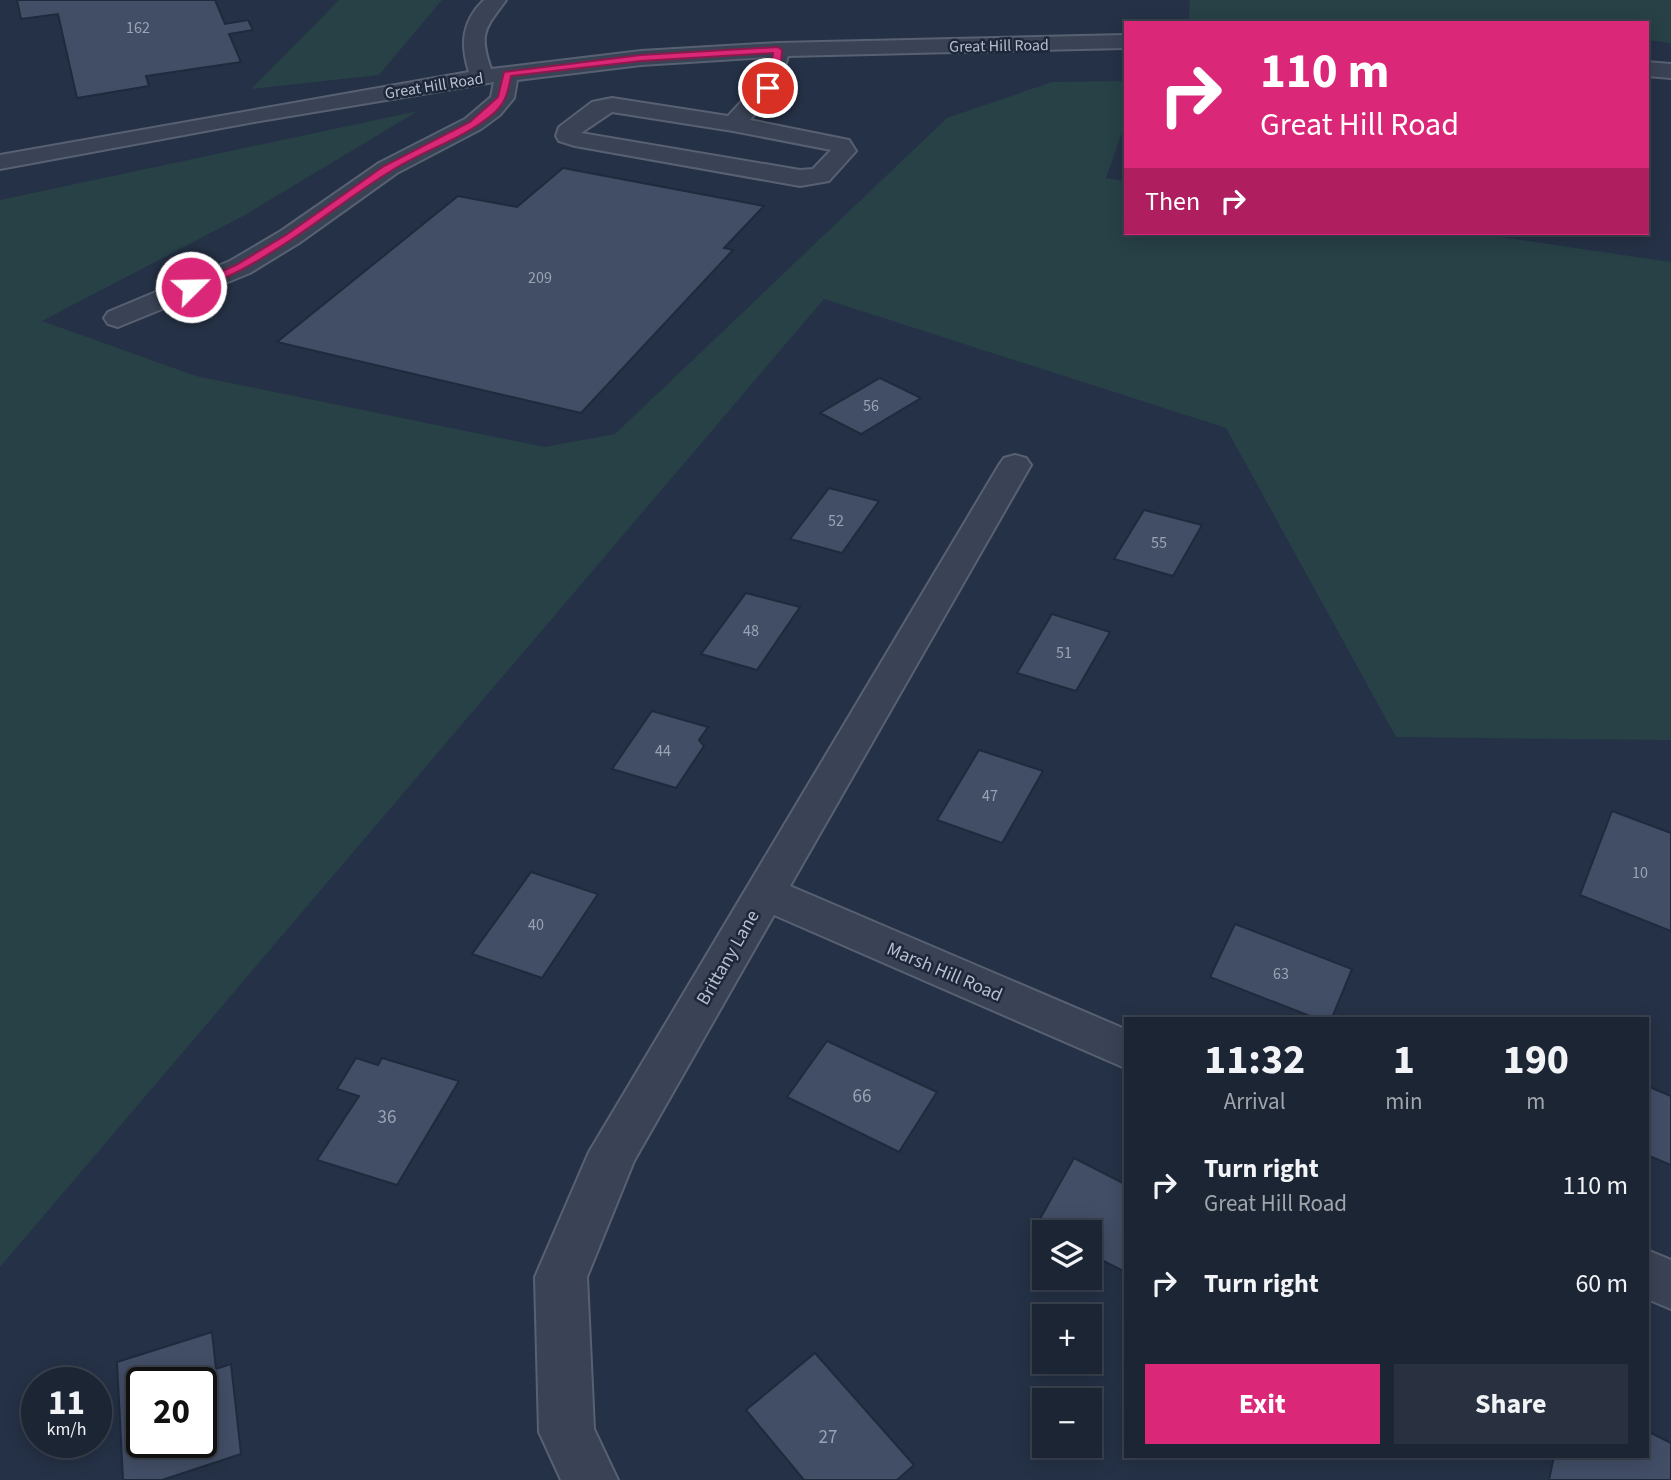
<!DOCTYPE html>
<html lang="en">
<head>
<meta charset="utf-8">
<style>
  body { margin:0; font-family:"Source Sans 3",sans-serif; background:#293140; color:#f1f3f6; height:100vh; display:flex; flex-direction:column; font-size:26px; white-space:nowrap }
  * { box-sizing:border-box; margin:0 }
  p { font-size:23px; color:#a0a5ac }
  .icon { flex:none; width:38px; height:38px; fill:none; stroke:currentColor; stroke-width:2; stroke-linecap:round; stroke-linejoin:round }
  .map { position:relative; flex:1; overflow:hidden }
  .panel { position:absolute; left:1124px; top:1017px; width:525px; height:441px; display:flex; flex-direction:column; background:#1c2534; border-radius:0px; box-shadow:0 4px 18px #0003,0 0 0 2px #3a424f }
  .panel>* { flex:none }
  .banner { position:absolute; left:1124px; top:21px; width:525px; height:214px; border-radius:0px; box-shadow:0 4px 18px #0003,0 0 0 2px #3a424f; background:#db2777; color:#fff; overflow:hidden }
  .buttons { position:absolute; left:1032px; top:1220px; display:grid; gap:14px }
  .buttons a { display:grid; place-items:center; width:70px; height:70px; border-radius:0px; background:#1c2534; box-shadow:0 4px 18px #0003,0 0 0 2px #3a424f; font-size:35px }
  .speed { position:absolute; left:21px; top:1367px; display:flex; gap:14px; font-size:35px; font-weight:700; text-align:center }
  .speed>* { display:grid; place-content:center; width:91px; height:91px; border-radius:50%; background:#1c2534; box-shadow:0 4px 18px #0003,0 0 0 2px #3a424f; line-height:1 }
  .speed small { font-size:18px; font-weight:400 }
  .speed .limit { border:4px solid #111; border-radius:10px; background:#fff; color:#111 }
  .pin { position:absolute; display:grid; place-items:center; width:60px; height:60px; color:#fff; margin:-30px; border:4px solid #fff; border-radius:50%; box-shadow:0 2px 7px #0007 }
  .me { position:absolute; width:77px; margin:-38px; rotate:67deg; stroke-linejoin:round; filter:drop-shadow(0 0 5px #0008) }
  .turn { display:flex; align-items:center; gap:24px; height:147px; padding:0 21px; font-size:32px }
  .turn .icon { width:91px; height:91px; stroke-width:2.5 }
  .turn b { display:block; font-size:49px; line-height:60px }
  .then { display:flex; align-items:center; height:66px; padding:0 21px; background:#0003; gap:14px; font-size:26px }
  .eta { display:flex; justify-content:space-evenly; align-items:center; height:119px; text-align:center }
  .eta b { font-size:42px; font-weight:700; line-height:49px }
  .button { display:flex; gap:14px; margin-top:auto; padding:14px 21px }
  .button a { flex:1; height:80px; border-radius:0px; background:#db2777; color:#fff; font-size:28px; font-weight:700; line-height:80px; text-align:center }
  .button a+a { background:#293140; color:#f1f3f6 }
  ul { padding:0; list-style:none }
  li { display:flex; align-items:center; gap:21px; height:98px; padding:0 21px }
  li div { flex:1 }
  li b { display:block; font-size:26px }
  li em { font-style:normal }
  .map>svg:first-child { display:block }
</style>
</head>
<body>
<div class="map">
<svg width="1671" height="1480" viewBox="0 0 1671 1480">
  <rect width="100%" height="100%" fill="#253146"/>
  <g fill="#274147">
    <polygon points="339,0 442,0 379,75 251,89"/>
    <polygon points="1190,0 1671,0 1671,43 1647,40 1647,23 1188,23"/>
    <polygon points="1125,81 1125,124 1106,178 1125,181 1125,233 1472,233 1671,262 1671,740 1396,737 1226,428 824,299 0,1267 0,200 418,111 245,215 42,321 196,376 545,447 615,434 947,118 1052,82"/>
  </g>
  <g fill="#424e66" stroke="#202a3d" stroke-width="2" fill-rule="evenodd">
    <polygon points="17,0 215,0 225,24 248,20 253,30 229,34 241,62 146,76 149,86 77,98 58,14 21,19"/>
    <polygon points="563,168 764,206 724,248 733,250 581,413 277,342 458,196 517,207"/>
    <polygon points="880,378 921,398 861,434 820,413"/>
    <polygon points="829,488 879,501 842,553 790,539"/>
    <polygon points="1144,510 1202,525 1173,576 1114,559"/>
    <polygon points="746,593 800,607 757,670 701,654"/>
    <polygon points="1052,614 1110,632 1076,691 1017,673"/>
    <polygon points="652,711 708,727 699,740 704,746 676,788 612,769"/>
    <polygon points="979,750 1043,771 1002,843 937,820"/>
    <polygon points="1612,811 1671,833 1671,931 1580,895"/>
    <polygon points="531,872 598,894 542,978 472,954"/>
    <polygon points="1235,924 1352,969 1332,1018 1315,1018 1210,977"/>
    <polygon points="827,1041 937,1092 899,1152 787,1097"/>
    <polygon points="356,1058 378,1065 382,1058 459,1081 397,1185 317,1160 359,1096 337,1089"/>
    <polygon points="1647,1086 1671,1096 1671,1165 1647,1155"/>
    <polygon points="1074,1158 1125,1184 1125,1272 1090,1254 1090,1232 1048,1232 1036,1226"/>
    <path d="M212,1332L216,1369L231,1364L241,1454L162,1480H123L117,1362ZM142,1382H201V1442H142Z"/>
    <polygon points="815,1353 914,1465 897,1480 804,1480 746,1410"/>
    <polygon points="1647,1431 1671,1443 1671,1480 1549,1480 1554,1456 1647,1456"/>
  </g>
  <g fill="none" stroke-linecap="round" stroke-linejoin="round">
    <g stroke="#586172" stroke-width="4">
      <g id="minor">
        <path d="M484,0H506C486,28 478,32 491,69L641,51L778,43L1125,35V48L788,56L780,83L750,120L849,140L856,151L829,181L800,186L575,146L559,141L556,136L559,127L592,102L612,98L728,116L754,88L766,57L641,65L517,80L514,98L500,115L481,129L397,173L299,243L250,273L118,327L108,324L104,318L108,312L230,261L281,231L379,163L465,119L491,97L494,82L254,122L0,169V155L469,72C460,44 462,21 484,0ZM612,112L733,131L831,150L813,169L800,170L581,133Z"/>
        <polygon points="1647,62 1671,64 1671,78 1647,76"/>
        <polygon points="1015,455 1026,458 1031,465 790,886 1125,1029 1125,1068 774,915 634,1161 587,1277 594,1429 618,1480 561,1480 539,1432 535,1277 589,1152 999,465 1004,458"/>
        <polygon points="1647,1250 1671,1260 1671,1309 1647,1299"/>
      </g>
    </g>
    <use href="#minor" fill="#3a4355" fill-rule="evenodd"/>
  </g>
  <path fill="#db2777" stroke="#8e194d" stroke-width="2" d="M778,47L782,50C781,64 780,83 768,91L763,88L771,71L773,53L641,61L511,76C508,92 506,103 493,114C463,139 424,150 391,171C348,197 310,230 267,255C253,264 197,296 186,287L236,265L286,235L384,166L470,122L498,97L504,72L641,55Z"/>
  <g text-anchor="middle" stroke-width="5" stroke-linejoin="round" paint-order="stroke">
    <g font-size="16" fill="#9aa3b4">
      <text x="138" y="33">162</text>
      <text x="540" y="283">209</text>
      <text x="871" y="411">56</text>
      <text x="836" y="526">52</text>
      <text x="1159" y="548">55</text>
      <text x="751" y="636">48</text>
      <text x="1064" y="658">51</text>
      <text x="663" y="756">44</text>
      <text x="990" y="801">47</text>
      <text x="1640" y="878">10</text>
      <text x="536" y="930">40</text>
      <text x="1281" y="979">63</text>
    </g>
    <g font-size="16" fill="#b8bfce" stroke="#1e283b">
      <text transform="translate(999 45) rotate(-1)" y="6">Great Hill Road</text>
      <text transform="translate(434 85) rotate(-9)" y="6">Great Hill Road</text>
    </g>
    <g font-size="19" fill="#b8bfce" stroke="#1e283b">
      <text transform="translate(727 957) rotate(-60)" y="7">Brittany Lane</text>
      <text transform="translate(945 971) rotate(23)" y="7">Marsh Hill Road</text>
    </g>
    <g font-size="19" fill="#9aa3b4">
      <text x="862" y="1102">66</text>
      <text x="387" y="1123">36</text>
      <text x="828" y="1443">27</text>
    </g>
  </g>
</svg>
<div class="buttons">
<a><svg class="icon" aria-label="layers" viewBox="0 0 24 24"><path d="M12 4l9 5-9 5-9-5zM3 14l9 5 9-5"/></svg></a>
<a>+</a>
<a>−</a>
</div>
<div class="speed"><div>11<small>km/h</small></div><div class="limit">20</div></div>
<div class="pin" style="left:768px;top:88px;background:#d93025"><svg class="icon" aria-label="arrive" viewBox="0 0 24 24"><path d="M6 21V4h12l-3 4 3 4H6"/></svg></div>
<svg class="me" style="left:191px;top:287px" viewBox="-20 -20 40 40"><circle r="17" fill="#db2777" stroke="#fff" stroke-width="3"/><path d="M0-11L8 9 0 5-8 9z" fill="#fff"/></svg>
<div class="banner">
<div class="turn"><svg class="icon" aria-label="right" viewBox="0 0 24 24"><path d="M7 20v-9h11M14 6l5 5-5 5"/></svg><div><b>110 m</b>Great Hill Road</div></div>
<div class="then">Then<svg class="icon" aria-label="right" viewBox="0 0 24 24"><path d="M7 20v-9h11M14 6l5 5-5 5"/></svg></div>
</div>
<section class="panel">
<div class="eta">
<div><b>11:32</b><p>Arrival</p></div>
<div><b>1</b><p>min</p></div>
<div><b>190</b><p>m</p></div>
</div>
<ul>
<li><svg class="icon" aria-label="right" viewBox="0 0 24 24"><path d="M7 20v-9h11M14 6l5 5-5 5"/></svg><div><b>Turn right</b><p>Great Hill Road</p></div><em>110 m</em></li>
<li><svg class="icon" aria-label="right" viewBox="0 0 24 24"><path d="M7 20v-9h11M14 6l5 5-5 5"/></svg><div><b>Turn right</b></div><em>60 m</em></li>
</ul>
<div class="button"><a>Exit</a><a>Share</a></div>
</section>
</div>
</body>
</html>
